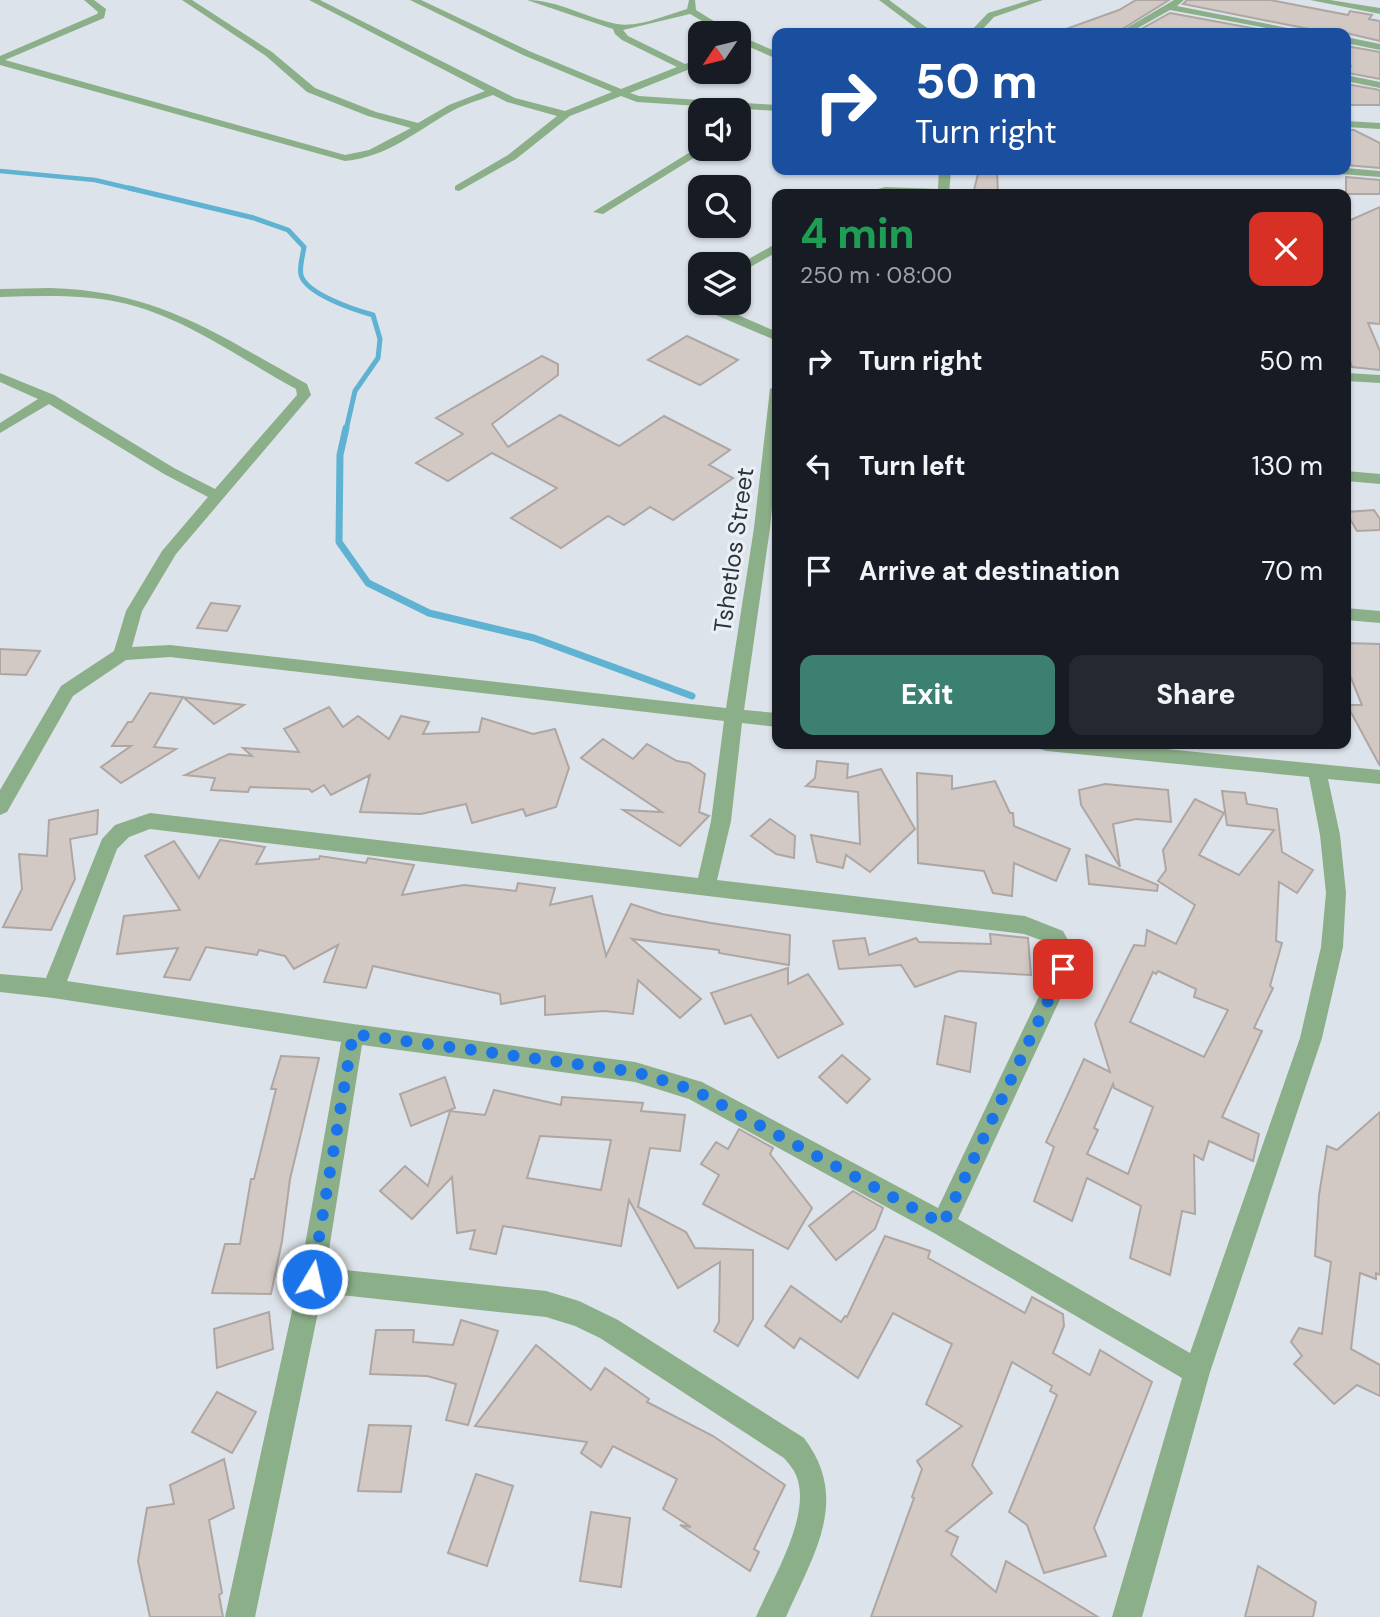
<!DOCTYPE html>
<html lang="en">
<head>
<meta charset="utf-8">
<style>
  body { margin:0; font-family:"DM Sans",sans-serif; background:#242831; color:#f1f3f6; height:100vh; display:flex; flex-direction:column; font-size:26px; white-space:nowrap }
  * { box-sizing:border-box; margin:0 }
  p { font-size:23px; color:#9ea1a6 }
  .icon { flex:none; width:38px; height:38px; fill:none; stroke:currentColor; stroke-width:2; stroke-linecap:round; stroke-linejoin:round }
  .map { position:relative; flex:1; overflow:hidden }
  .drawer { position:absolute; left:772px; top:189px; width:579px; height:560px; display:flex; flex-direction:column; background:#171b24; border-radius:14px; box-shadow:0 2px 5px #0004 }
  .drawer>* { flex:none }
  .banner { position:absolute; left:772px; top:28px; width:579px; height:147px; border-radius:14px; box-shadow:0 2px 5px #0004; background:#1a4fa0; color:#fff; overflow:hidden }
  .needle { width:46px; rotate:235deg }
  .buttons { position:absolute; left:688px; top:21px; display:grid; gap:14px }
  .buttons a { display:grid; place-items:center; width:63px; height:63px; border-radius:14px; background:#171b24; box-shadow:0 2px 5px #0004; font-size:35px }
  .pin { position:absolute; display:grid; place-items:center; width:60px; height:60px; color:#fff; margin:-30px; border-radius:14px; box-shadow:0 4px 10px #0006 }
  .me { position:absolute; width:77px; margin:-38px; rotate:9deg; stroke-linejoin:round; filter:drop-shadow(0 0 5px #0008) }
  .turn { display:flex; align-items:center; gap:24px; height:147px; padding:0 28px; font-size:32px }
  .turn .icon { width:91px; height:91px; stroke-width:2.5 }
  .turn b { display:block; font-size:49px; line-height:60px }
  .round { display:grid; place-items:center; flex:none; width:74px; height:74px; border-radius:14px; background:#242831 }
  .summary { display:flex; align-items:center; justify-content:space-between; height:119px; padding:0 28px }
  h1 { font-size:42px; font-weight:800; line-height:52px; color:#1e9e55 }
  .button { display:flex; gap:14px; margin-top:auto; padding:14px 28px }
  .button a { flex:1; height:80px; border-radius:14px; background:#3c8072; color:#fff; font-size:28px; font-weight:800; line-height:80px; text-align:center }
  .button a+a { background:#242831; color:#f1f3f6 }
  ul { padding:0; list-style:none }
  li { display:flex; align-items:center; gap:21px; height:105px; padding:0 28px }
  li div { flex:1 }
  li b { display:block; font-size:26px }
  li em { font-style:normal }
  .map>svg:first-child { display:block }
</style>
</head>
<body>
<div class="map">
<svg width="1380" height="1617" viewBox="0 0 1380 1617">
  <rect width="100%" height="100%" fill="#dde3ea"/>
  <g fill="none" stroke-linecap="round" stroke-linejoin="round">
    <polyline stroke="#5fb2d1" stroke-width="4.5" points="0,171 95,180 137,190"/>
    <path stroke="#5fb2d1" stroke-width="5" d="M129,188L254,218L288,230L304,247C303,255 299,267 301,275C306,294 355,310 373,315L380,339L378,358L355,391L346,430"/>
    <polyline stroke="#5fb2d1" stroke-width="7" points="346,428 340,455 339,542 368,583 429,613 534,638 692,696"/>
  </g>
  <g fill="#d2c9c5" stroke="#aea6a2" stroke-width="2" fill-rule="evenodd">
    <polygon points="1136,0 1169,0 1116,33 1064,33 1063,30 1119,10"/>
    <polygon points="1187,0 1270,0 1348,15 1350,11 1372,15 1369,19 1380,21 1380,41 1346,33 1316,33 1314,30 1183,4"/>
    <polygon points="1170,13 1273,32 1273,33 1134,33"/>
    <polygon points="1346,46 1380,52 1380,79 1348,73 1351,66 1346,65"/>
    <polygon points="1346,84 1380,90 1380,105 1346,105"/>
    <polygon points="1346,130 1354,130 1380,143 1380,168 1346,165"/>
    <polygon points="979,170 997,170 998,194 973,194"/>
    <polygon points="1346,177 1380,180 1380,194 1346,194"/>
    <polygon points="1380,207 1380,324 1368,323 1380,351 1380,370 1352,367 1346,349 1346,222"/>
    <polygon points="687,336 738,360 700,385 648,360"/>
    <polygon points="542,356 558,364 558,375 492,424 508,447 560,415 619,446 664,416 730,450 709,465 733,478 673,520 650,507 624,525 608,516 561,548 511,518 557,488 492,453 448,481 416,463 463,434 436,418"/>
    <polygon points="1374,510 1380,519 1380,530 1357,531 1346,512"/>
    <polygon points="211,603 240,606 227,631 197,628"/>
    <polygon points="1346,643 1380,644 1380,766 1347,705 1362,705 1346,666"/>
    <polygon points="0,649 40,651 26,675 0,674"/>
    <polygon points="150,693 244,705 214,724 183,697 154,747 176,749 121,783 101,767 131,746 112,746 128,722 132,722"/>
    <polygon points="329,707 343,727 358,716 389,739 401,716 429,722 423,734 479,732 482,718 533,734 555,729 569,768 556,807 526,816 523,809 472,823 466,804 421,814 360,812 370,775 331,795 324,785 312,792 309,789 250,787 248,792 211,790 215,778 185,775 229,754 252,756 243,748 299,752 284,729"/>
    <polygon points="603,739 633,759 647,744 677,761 689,763 705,774 699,812 709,816 680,846 623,810 662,812 581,758"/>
    <polygon points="817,761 848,764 847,778 881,769 915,829 870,872 846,855 843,868 817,862 811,835 860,844 858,792 806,786 815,778"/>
    <polygon points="917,773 952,776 952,789 995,781 1010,813 1013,813 1014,826 1070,849 1056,881 1014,863 1012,896 993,893 984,871 918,863"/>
    <polygon points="1105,784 1168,790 1171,822 1136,819 1113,824 1120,867 1081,805 1079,790"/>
    <path d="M1222,791L1245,793L1247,804L1277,809L1282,852L1313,870L1297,893L1279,882L1276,941L1282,943L1270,986L1273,988L1254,1028L1262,1031L1222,1117L1259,1134L1253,1161L1209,1141L1203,1160L1194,1155L1195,1214L1182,1211L1170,1275L1130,1258L1141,1206L1087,1178L1072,1221L1034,1201L1054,1147L1046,1142L1084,1059L1110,1072L1095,1024L1134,945L1145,946L1147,930L1176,944L1195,905L1158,881L1166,870L1163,850L1195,799L1224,813L1199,855L1239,875L1274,830L1227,825ZM1158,971L1196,989L1194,997L1228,1010L1204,1057L1130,1022L1153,972L1156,974ZM1113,1084L1114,1088L1153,1107L1128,1174L1087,1154L1098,1130L1094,1128Z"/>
    <polygon points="98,810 97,834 70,839 75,879 51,930 3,927 22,889 19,854 47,856 49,820"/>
    <polygon points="770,819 795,836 794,858 776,854 751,836"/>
    <polygon points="220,840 265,847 256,864 319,859 320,856 366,863 368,858 414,865 402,895 464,885 516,891 518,883 555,888 550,905 592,896 606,956 631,904 662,914 711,923 790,935 789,965 719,953 719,950 632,939 701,999 680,1018 638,980 633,1014 604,1011 545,1015 545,996 501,1004 500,994 373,966 366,988 324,982 338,945 294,969 285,956 259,950 257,955 206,947 190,980 164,977 178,948 117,954 124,916 180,910 145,856 174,841 199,878"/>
    <polygon points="1086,855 1158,885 1157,891 1089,884"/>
    <polygon points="990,934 1028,938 1031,975 959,971 915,987 901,965 839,969 833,941 865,938 869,955 916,938 919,942 991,944"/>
    <polygon points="788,968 788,984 808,974 843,1024 778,1058 751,1015 725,1024 711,993"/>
    <polygon points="945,1016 976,1023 970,1072 937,1064"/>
    <polygon points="842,1055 870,1079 847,1103 819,1077"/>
    <polygon points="281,1056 319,1058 290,1179 282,1241 271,1294 212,1293 225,1244 240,1244 251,1179 254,1179 276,1089 271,1089"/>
    <polygon points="445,1077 455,1108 411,1126 400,1094"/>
    <path d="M494,1090L561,1105L562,1097L643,1103L641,1111L685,1115L680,1151L650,1148L638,1207L686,1232L695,1248L753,1250V1319L738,1346L714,1331L719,1322L720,1262L678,1288L629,1200L621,1246L503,1226L496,1254L470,1249L475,1230L457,1233L452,1177L412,1219L380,1191L405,1166L428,1186L450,1111L485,1115ZM540,1136L611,1140L601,1190L527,1178Z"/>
    <polygon points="1380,1112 1380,1275 1376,1273 1376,1279 1360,1273 1351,1349 1380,1365 1380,1396 1357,1385 1334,1404 1294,1364 1302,1356 1291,1342 1299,1328 1322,1334 1331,1262 1315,1256 1319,1195 1327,1146 1337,1150"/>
    <polygon points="739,1129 773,1148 770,1154 812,1208 788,1249 703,1204 719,1175 701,1164 716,1142 728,1149"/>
    <polygon points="853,1191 883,1208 875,1229 836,1260 809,1226"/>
    <polygon points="885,1236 930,1251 928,1258 1025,1313 1032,1297 1063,1314 1064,1326 1053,1353 1090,1375 1100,1350 1152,1382 1094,1528 1106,1556 1044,1573 1027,1525 1009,1512 1057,1395 1050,1391 1052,1386 1012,1362 972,1465 992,1493 946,1531 958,1537 951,1555 996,1592 1006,1561 1098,1617 871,1617 914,1498 912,1497 922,1469 917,1461 962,1426 926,1404 952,1344 893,1313 858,1378 800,1338 794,1348 765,1326 791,1286 841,1322 845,1316 847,1317"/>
    <polygon points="269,1312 273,1349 217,1368 214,1329"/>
    <polygon points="461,1320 498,1331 468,1425 446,1420 456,1384 427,1376 370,1374 376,1330 414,1330 413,1342 453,1345"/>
    <polygon points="536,1345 591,1390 605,1368 649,1399 647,1402 713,1436 785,1485 754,1549 759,1552 750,1571 680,1525 691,1527 663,1509 677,1479 613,1446 601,1467 581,1453 587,1442 475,1426"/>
    <polygon points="217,1392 256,1412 232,1453 192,1432"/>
    <polygon points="369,1425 411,1426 401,1492 358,1491"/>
    <polygon points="224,1459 234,1508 209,1520 222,1593 219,1595 223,1617 150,1617 138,1561 147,1508 174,1504 170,1485"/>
    <polygon points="476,1474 513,1486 487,1566 448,1553"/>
    <polygon points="591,1512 630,1518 621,1587 580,1581"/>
    <polygon points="1258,1566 1316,1602 1313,1617 1245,1617"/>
  </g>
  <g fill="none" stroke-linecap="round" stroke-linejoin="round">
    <g fill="#8baf88" fill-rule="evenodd">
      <path d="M84,0H94L106,9L104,18L5,60L345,155L369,150L411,128L368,116L307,92L266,56L182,0H192L272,52L315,88L376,112L418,123L449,105L485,91L309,0H320L515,98L565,111L612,92L523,55L410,0H421L529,51L621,89L677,67L622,40L615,34L613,29L527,0C558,0 586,18 617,24C638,28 666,15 687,9L689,0H695L696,10L733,33H723L690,14L623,30L628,36L685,64L700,59V65L630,93L639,96L777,105V111L637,102L621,96L570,116L516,159L459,191L455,190V186L508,155L557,116L507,102L493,95C479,100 465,104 452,111C416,131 388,157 345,161L0,65V56L97,14L98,12Z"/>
      <polygon points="879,0 889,0 934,33 923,33"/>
      <polygon points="1030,0 1043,0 994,17 979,33 969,33 988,13"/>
      <polygon points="1174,0 1184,0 1177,6 1313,33 1294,33 1170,10 1129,33 1118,33"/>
      <polygon points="1310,0 1330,0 1380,8 1380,14"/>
      <polygon points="738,35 777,52 777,59 738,42"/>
      <polygon points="1346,37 1380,44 1380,50 1346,43"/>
      <polygon points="1346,75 1380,82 1380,88 1346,81"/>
      <polygon points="1346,121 1380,123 1380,129 1346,127"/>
      <polygon points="700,146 700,149 706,149 705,151 603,214 593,212"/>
      <polygon points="1346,168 1380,171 1380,177 1327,173 1321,170"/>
      <polygon points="939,170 951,170 949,194 859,194 885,187 938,189"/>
      <polygon points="777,243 777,252 738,274 738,265"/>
      <path d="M50,288C159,291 216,334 307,384L311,395L176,554L142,611L132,647L170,645L726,708L754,528L770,389L777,385V457L770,528L744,710L777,713V727L742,723L731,821L717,880L1025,916L1063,931L1073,949L1074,969L958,1219L1190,1353L1300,1038L1321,947L1326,893L1320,835L1309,777L1047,751L1040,749L1038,744H1115L1380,770V784L1328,779L1340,835L1346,893L1343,947L1322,1038L1210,1372L1142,1617H1112L1182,1378L934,1233L689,1099L635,1082L362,1045L326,1268L546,1291L579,1301L618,1320L804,1438C851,1500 813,1555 786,1617H756C771,1581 809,1521 798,1481C796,1472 790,1465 784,1458L600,1338L575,1326L546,1317L322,1293L255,1617H225L299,1279L341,1042L53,998L0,992V974L46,978L102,839L115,825L150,813L698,878L711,821L724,721L170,657L126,660L73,696L7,812L0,815V790L61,686L114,651L126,611L162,551L208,497L164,474L49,404L0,433V423L38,399L0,382V373L54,395L174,468L215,489L297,395L296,389C239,358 182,315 118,302C79,294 39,296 0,297V289ZM150,829L1024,934L1049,943L1052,969L938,1208L702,1082L635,1062L353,1024L67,981L117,849L129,837Z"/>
      <polygon points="700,291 700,303 710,303 777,332 777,341 688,303 688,297"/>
      <polygon points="1346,373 1380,375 1380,383 1346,381"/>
      <polygon points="1346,471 1380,474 1380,484 1346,481"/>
      <polygon points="1346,608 1380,611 1380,623 1346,620"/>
    </g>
  </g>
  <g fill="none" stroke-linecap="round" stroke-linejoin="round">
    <polyline stroke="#1a73e8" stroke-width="12" stroke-dasharray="0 21.6" points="312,1279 353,1034 635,1072 694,1090 943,1224 1063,969"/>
  </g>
  <g text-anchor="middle" stroke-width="6" stroke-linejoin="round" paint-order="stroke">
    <g font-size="24" fill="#303335" stroke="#eaf0f7">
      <text transform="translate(734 550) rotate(-82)" y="8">Tshetlos Street</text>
    </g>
  </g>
</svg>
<div class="buttons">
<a><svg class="needle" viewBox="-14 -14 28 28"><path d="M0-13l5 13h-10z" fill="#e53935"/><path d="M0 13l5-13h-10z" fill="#9ea1a6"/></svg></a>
<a><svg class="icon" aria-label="sound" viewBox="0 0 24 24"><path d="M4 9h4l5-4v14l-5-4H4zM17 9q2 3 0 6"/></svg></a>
<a><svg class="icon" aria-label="search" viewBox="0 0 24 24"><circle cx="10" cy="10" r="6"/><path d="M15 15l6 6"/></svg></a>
<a><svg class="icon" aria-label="layers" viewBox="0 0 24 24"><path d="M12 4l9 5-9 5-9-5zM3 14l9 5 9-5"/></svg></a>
</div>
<div class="pin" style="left:1063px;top:969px;background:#d93025"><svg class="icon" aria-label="arrive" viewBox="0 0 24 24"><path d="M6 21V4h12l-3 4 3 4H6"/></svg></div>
<svg class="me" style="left:312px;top:1279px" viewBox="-20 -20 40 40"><circle r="17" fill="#1a73e8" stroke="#fff" stroke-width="3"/><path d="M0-11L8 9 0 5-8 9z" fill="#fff"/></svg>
<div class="banner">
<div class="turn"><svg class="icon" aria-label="right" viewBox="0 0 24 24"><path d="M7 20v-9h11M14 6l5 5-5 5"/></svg><div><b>50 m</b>Turn right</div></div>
</div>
<section class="drawer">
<div class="summary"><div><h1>4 min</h1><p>250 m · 08:00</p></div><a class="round" style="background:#d93025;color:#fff"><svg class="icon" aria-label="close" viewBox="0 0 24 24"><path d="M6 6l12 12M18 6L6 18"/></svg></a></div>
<ul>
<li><svg class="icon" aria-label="right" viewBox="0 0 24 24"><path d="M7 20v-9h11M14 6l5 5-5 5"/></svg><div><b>Turn right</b></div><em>50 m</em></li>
<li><svg class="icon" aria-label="left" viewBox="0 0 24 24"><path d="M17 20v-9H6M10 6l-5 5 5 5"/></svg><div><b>Turn left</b></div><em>130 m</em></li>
<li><svg class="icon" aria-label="arrive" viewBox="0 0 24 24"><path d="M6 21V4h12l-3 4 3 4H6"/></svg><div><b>Arrive at destination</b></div><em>70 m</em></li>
</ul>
<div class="button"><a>Exit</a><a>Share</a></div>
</section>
</div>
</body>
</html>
